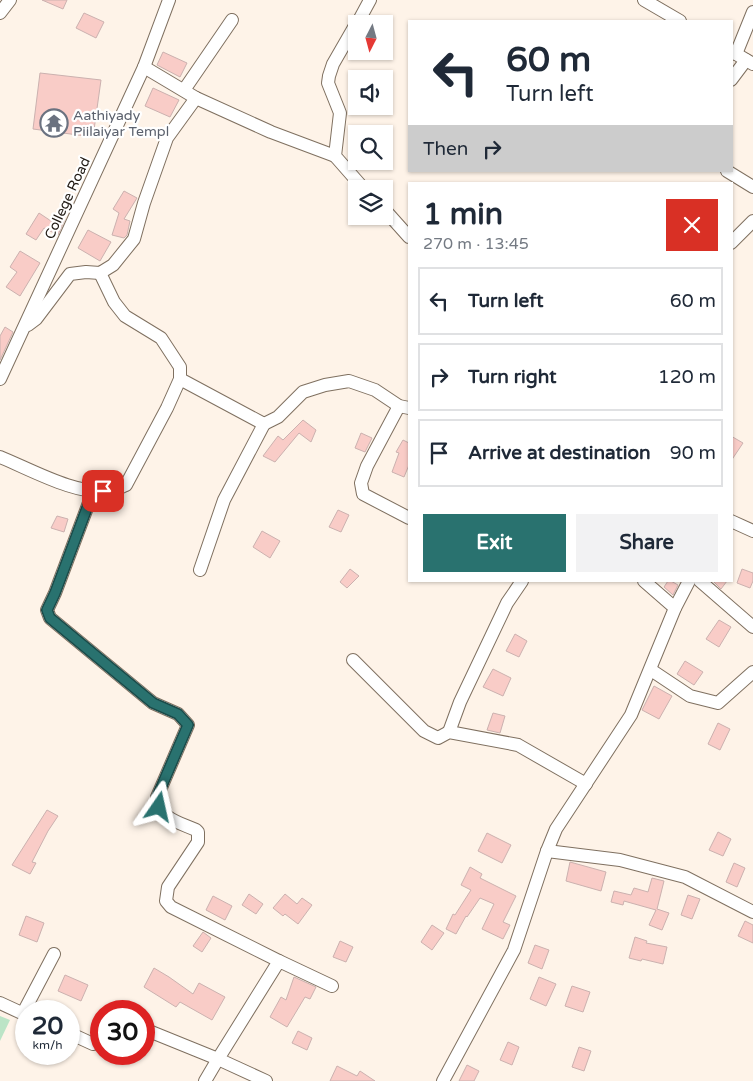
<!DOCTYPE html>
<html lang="en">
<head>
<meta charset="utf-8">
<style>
  body { margin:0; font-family:"Varela Round",sans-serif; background:#f2f2f3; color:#1f2937; height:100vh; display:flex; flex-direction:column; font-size:19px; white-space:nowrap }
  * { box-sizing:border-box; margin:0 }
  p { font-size:16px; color:#747a83 }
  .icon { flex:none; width:28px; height:28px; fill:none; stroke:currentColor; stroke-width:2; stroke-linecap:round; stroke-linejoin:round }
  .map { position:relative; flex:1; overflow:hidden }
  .sheet { position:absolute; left:408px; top:182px; width:325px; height:400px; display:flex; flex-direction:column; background:#fff; border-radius:0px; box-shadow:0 1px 4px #0004 }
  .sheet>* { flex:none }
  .guide { position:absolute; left:408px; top:20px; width:325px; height:152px; border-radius:0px; box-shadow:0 1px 4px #0004; background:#fff; color:#1f2937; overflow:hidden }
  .needle { width:32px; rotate:186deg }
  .fabs { position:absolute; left:348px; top:15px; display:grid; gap:10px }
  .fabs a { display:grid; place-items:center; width:45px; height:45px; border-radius:0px; background:#fff; box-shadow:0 1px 4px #0004; font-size:25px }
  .speed { position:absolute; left:15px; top:1000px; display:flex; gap:10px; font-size:25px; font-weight:700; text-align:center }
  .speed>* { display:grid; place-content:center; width:65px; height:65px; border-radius:50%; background:#fff; box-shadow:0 1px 4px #0004; line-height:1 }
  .speed small { font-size:12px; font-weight:400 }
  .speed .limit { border:8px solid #d22; background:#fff; color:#111 }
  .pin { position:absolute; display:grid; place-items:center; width:42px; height:42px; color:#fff; margin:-21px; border-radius:10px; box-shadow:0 2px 8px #0006 }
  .me { position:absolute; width:55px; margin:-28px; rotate:11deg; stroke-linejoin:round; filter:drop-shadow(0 0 4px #0008) }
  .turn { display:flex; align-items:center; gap:18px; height:105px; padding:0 15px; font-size:22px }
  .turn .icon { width:65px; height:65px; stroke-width:2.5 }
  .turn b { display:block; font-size:35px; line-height:42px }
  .then { display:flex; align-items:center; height:48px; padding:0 15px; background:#0003; gap:10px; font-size:19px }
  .round { display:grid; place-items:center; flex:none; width:52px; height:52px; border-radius:0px; background:#f2f2f3 }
  .summary { display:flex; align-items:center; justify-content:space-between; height:85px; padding:0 15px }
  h1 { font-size:30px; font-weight:800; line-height:38px }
  .button { display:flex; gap:10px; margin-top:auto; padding:10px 15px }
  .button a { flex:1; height:58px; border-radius:0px; background:#29726f; color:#fff; font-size:20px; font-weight:800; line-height:58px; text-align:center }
  .button a+a { background:#f2f2f3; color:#1f2937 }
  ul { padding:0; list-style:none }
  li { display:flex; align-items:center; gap:15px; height:68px; margin:0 10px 8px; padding:0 5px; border:2px solid #e0e1e3; border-radius:0px }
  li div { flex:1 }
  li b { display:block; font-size:19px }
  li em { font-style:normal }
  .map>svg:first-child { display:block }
</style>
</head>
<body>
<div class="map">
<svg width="753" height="1081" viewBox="0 0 753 1081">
  <rect width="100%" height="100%" fill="#fef3e8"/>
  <polygon fill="#bbe4c6" points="0,1016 10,1020 0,1041"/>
  <g fill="#f9ccc7" stroke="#cbb1af">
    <polygon points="42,0 67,0 63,9"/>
    <polygon points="84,13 104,22 96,38 76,28"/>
    <polygon points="163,52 187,63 180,77 157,65"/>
    <polygon points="40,73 101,80 93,137 33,129"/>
    <polygon points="153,88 179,100 170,117 145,106"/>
    <polygon points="124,191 137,198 124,219 130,221 127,235 124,238 112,235 119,213 113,209"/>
    <polygon points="39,213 54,223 58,216 65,219 58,235 44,228 36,240 26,234"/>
    <polygon points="88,230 111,242 100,261 78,248"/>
    <polygon points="20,251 40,263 20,296 6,287 17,272 10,267"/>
    <polygon points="5,327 13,332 0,360 0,336"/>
    <polygon points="303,420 316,430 311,442 299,433 275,462 263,456 278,436 283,440"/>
    <polygon points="361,433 372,438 365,452 355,448"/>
    <polygon points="731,436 743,443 731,461"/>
    <polygon points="403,440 409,443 409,465 404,477 392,472 399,453 396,452"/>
    <polygon points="338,510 349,515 341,532 329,527"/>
    <polygon points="57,516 68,519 64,532 51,528"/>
    <polygon points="262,531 280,541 270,558 253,547"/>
    <polygon points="350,569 359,576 347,588 340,582"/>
    <polygon points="742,569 753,573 753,581 750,588 737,583"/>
    <polygon points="668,581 671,581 678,585 673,595 664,587"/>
    <polygon points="713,581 727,581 721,589"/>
    <polygon points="719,620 731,627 719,647 706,639"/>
    <polygon points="515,634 527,641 519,657 506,651"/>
    <polygon points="685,661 703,672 694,685 677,674"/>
    <polygon points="493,669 511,678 503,696 483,687"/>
    <polygon points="654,686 672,696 659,719 642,710"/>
    <polygon points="493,713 505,716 500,733 487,730"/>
    <polygon points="718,723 730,729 720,750 708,744"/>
    <polygon points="47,810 58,816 48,831 32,862 36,863 30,874 12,865"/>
    <polygon points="718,832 731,839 723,856 709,850"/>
    <polygon points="487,833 511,845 502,863 478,851"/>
    <polygon points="570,862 606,872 601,891 566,881"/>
    <polygon points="734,863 745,868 737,887 726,882"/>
    <polygon points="470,867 482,874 480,878 516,896 503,922 510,925 503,939 482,929 494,904 480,898 467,917 466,916 456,934 446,929 453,914 455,915 471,890 461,885"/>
    <polygon points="652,878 664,881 657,909 669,913 662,930 649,925 656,910 624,901 623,905 611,902 614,891 631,895 634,888 648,892"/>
    <polygon points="249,894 263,904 256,914 242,905"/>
    <polygon points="285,894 297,904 302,898 312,905 298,924 285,914 283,916 273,908"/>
    <polygon points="688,895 700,899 692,919 681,915"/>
    <polygon points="213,896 232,906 225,920 206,910"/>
    <polygon points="26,916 44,923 37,942 19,935"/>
    <polygon points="745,921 753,925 753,943 738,936"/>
    <polygon points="432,925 444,933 432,950 421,942"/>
    <polygon points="203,932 211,938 202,952 193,946"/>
    <polygon points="635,937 647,941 646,943 667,947 663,964 642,959 641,961 629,958"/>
    <polygon points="340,941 353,947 346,962 333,957"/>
    <polygon points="535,945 549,950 542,969 528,963"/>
    <polygon points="154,968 169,977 193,994 199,983 225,997 212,1020 180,1002 176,1007 144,987"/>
    <polygon points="65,975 88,985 81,1001 58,991"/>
    <polygon points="294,977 316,987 310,999 305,997 287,1027 270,1017 281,997 286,1000"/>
    <polygon points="539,977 556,984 546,1006 530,999"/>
    <polygon points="572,986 590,992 583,1012 565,1006"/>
    <polygon points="298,1031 312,1038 307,1050 292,1043"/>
    <polygon points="508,1042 519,1047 512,1065 500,1060"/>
    <polygon points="579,1047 591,1051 584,1071 572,1067"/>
    <polygon points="467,1065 479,1071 474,1081 459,1081"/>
    <polygon points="337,1066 357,1076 360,1071 375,1081 330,1081"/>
  </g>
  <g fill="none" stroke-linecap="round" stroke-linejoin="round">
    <g stroke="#7f7060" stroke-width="14">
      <g id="minor">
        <polyline points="644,0 680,21"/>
        <polyline points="0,13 10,0"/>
        <polyline points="356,24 333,64 329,76 328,83 340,113 335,156 364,189"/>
        <polyline points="357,24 370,0"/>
        <polyline points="731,51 753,64"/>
        <polyline points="736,54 753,12"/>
        <polyline points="144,67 196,98 271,132 335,156"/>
        <polyline points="731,80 746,60"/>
        <polyline points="184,90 232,20"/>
        <polyline points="727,171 753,187"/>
        <polyline points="384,209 409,237"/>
        <polyline points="731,243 753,221"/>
        <polyline points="28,325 36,319 70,274 86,272 100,273 113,265 134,239 144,203 167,138 196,98"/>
        <polyline points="0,379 144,67 169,0"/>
        <polyline points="180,379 264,424 278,417 303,392 325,385 349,381 375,390 399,406 409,408"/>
        <polyline points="399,406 367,466 361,483 363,494 409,518"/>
        <path d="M0,457C32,470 77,496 111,491C116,490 121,487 126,485L167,408L180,379V367L161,338L125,316L114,302L100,273"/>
        <path d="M93,492L55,593L47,610L50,618L153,703L178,714L188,725L157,797C160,819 178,822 196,830L198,832V842L168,887L166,901L171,907L279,961"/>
        <polyline points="731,521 753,531"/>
        <polyline points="200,570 224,500 264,424"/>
        <polyline points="644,581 675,608"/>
        <polyline points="700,581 753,627"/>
        <polyline points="353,660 424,731 438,738 449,732 518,745 586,784"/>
        <polyline points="651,670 690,696 718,703 753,672"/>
        <polyline points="449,732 460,702 507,603 522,581"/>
        <polyline points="547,851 620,860 685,877 753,912"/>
        <polyline points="0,1003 26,1015"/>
        <polyline points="23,1013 54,954"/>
        <polyline points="144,1029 218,1059 205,1081"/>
        <polyline points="69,1033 93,1044 101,1042"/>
        <polyline points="266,1081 218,1059 279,961 332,986"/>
        <polyline points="443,1081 514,950 547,851 556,829 631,715 675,608 689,581"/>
      </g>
    </g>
    <use href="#minor" stroke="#fff" stroke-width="12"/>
  </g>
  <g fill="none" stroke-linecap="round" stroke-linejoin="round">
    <g stroke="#1b4a48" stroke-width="12">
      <polyline id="route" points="103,491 93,492 55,593 47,610 50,618 153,703 178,714 188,725 157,797 159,807"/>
    </g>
    <use href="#route" stroke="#29726f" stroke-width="9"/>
  </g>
  <defs>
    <g id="temple-ring" transform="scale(1.4375)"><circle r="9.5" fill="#fff" stroke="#6b7280" stroke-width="1.5"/><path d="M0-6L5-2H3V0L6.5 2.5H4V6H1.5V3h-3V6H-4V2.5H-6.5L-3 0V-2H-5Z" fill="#6b7280"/></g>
  </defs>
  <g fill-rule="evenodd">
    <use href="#temple-ring" x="54" y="123"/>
  </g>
  <g text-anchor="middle" stroke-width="4.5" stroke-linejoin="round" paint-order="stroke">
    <g font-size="14" fill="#5b616d" stroke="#fff" text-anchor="start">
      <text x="73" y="120">Aathiyady<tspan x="73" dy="16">Piilaiyar Templ</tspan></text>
    </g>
    <g font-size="14" fill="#201a14" stroke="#fff">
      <text transform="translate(67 198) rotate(-65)" y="5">College Road</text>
    </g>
  </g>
</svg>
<div class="fabs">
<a><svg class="needle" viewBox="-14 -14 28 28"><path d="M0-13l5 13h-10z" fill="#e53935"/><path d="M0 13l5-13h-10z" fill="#747a83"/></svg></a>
<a><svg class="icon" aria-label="sound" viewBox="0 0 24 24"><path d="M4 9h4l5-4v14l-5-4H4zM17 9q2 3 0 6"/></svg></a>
<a><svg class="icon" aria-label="search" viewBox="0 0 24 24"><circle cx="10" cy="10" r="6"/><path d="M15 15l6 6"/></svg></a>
<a><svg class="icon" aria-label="layers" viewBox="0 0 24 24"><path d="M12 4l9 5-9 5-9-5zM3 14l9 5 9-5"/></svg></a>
</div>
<div class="speed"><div>20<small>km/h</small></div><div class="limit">30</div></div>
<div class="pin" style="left:103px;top:491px;background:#d93025"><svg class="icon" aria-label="arrive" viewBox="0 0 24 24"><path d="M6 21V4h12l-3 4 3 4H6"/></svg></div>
<svg class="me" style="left:159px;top:807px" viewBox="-20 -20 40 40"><path d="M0-17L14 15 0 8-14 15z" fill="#29726f" stroke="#fff" stroke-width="4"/></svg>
<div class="guide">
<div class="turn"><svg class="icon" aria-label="left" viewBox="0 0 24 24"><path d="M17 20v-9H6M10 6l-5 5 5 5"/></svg><div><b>60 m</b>Turn left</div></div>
<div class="then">Then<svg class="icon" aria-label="right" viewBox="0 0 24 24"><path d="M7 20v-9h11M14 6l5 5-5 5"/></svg></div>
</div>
<section class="sheet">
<div class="summary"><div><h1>1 min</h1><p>270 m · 13:45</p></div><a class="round" style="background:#d93025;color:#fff"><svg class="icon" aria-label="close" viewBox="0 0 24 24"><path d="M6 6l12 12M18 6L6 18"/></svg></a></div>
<ul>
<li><svg class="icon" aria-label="left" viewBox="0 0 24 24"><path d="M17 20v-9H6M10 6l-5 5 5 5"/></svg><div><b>Turn left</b></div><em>60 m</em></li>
<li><svg class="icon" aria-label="right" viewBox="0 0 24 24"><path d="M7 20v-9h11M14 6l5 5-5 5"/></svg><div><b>Turn right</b></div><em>120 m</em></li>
<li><svg class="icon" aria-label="arrive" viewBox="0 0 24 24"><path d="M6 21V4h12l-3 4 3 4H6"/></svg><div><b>Arrive at destination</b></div><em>90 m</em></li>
</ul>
<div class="button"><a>Exit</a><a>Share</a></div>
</section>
</div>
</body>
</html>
